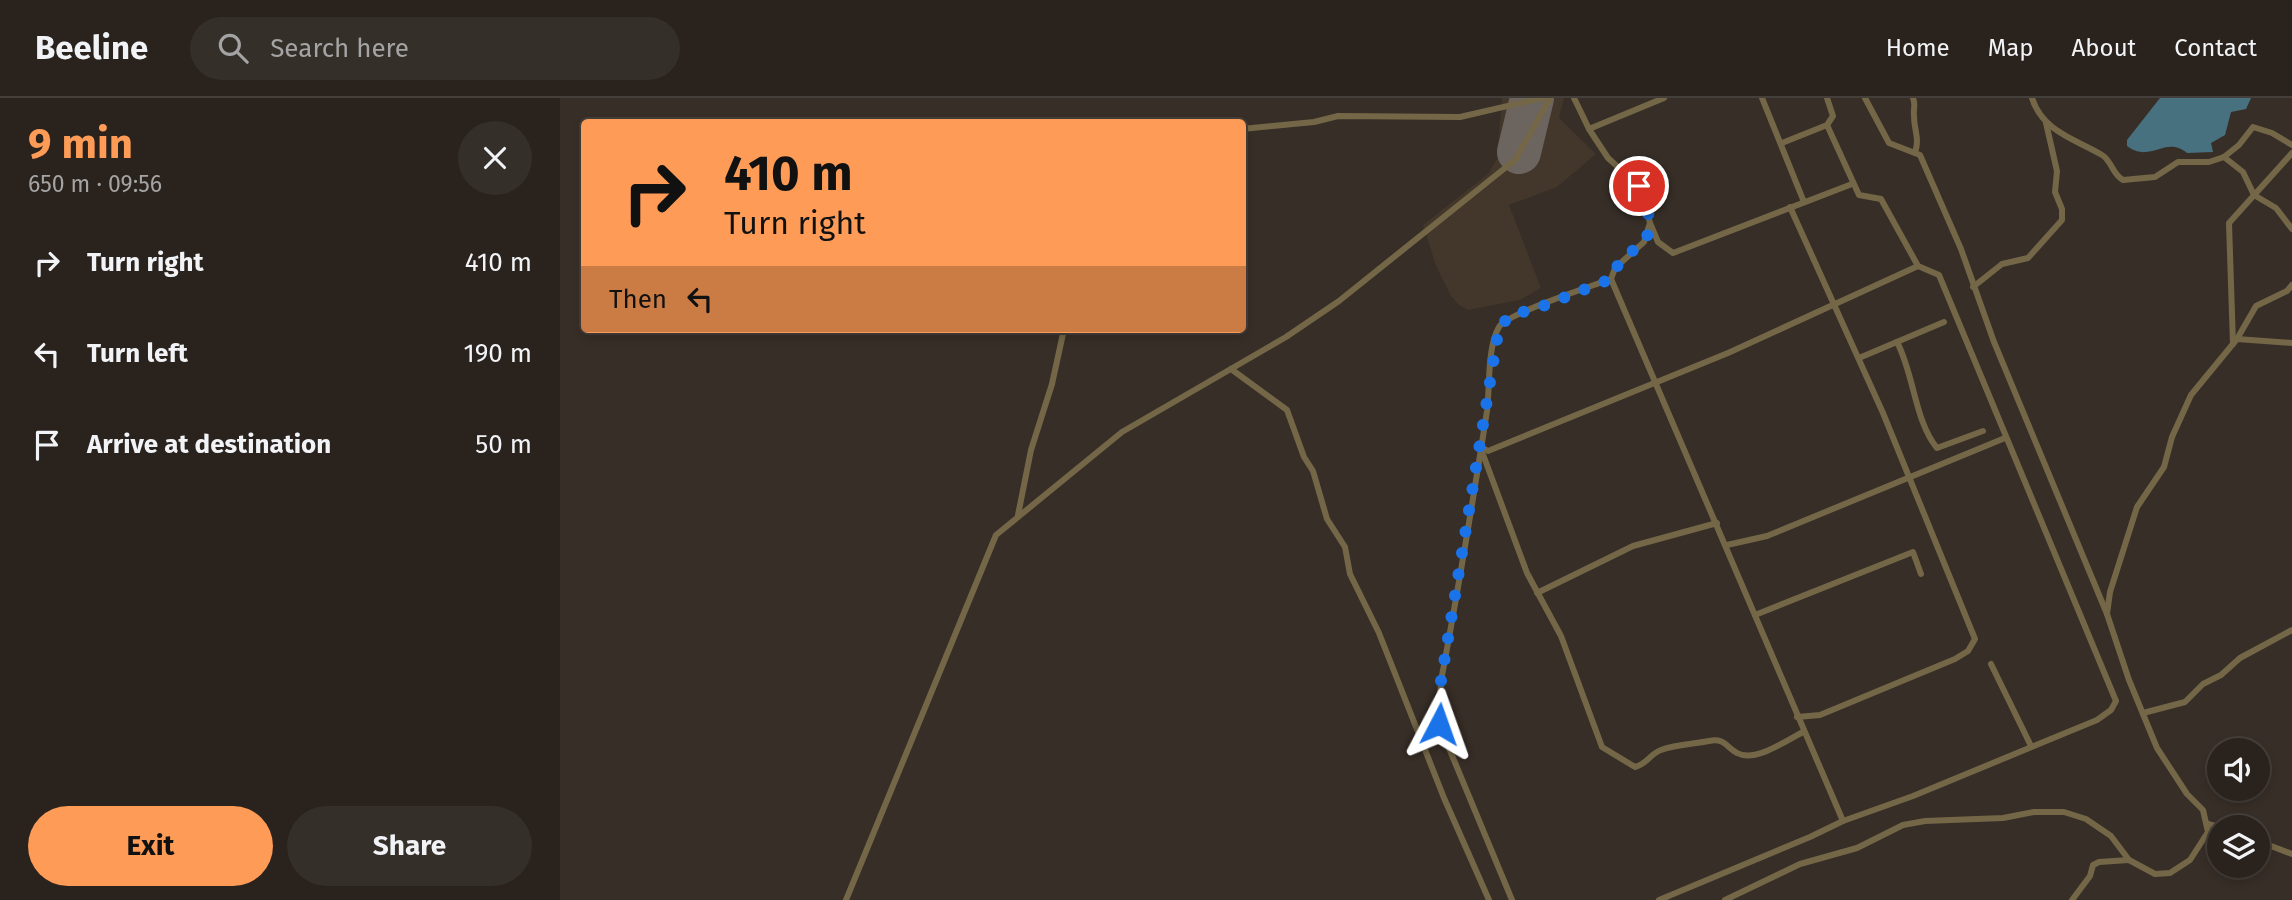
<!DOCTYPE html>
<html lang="en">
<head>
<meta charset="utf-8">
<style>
  body { margin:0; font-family:"Fira Sans",sans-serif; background:#352f2a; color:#f1f3f6; height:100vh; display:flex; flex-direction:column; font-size:26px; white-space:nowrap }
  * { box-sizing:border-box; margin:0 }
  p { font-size:23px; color:#a5a4a4 }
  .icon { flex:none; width:38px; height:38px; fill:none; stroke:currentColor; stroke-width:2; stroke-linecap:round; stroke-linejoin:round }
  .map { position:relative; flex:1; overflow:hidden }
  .sheet { display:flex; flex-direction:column; background:#29221d; width:560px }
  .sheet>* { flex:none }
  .banner { position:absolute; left:21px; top:21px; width:665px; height:214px; border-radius:7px; box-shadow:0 4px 10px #0003,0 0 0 2px #453f3b; background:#fe9c57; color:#111; overflow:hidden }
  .tools { position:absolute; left:1647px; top:640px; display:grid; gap:14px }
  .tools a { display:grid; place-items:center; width:63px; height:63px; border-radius:50%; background:#29221d; box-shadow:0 4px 10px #0003,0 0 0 2px #453f3b; font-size:35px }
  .pin { position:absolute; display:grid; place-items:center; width:60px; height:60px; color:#fff; margin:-30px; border:4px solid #fff; border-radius:50%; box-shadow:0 2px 7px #0007 }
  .me { position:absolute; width:77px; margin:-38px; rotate:4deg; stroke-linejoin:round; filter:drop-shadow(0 0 5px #0008) }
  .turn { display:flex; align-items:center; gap:24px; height:147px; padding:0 28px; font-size:32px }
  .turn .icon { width:91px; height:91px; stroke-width:2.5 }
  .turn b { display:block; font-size:49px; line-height:60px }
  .then { display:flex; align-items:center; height:66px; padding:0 28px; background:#0003; gap:14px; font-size:26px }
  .round { display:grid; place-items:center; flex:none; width:74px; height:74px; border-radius:37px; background:#352f2a }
  .head { display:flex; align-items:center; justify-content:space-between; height:119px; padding:0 28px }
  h1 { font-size:42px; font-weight:700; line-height:52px; color:#fe9c57 }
  .action { display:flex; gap:14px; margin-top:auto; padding:14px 28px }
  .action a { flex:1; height:80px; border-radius:42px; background:#fe9c57; color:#111; font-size:28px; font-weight:700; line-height:80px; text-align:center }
  .action a+a { background:#352f2a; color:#f1f3f6 }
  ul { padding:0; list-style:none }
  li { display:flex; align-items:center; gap:21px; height:91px; padding:0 28px }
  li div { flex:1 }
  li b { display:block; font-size:26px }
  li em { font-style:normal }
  header { display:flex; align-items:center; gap:42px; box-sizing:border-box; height:98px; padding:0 35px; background:#29221d; border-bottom:2px solid #453f3b }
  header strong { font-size:33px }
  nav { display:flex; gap:38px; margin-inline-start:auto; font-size:24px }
  .search { width:490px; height:63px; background:#352f2a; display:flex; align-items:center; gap:18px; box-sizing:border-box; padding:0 24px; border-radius:38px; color:#a5a4a4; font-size:26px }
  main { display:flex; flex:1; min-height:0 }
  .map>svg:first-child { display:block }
</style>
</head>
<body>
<header>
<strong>Beeline</strong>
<div class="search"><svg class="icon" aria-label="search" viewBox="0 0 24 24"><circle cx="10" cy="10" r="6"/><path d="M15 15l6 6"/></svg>Search here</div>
<nav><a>Home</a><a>Map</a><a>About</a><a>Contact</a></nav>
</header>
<main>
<section class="sheet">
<div class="head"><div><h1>9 min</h1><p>650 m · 09:56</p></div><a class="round"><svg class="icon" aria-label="close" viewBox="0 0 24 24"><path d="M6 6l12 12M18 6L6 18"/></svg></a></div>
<ul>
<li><svg class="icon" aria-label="right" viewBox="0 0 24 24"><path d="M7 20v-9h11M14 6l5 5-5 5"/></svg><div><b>Turn right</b></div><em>410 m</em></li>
<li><svg class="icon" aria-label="left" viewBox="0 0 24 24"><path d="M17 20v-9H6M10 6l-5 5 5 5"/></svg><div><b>Turn left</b></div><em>190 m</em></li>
<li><svg class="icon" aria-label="arrive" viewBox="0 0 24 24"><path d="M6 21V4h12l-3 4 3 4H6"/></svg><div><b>Arrive at destination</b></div><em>50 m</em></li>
</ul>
<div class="action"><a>Exit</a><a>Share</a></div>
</section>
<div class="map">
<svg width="1732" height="802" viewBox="0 0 1732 802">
  <rect width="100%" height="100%" fill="#372e27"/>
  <polygon fill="#43362a" points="942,0 1004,0 999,20 1036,56 997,89 949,107 981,190 960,202 908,212 899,207 891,198 876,168 863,127 928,76 937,61"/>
  <path fill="#487180" d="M1600,0H1691L1686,11L1671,14L1665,37L1651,45L1653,54L1627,55C1605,37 1591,66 1567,48V42Z"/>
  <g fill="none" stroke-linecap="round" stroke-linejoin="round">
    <polyline stroke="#6c645e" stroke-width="44" points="959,54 972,0"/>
    <g stroke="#746747" stroke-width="6">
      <polyline points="1014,0 1029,31 1104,0"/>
      <polyline points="1202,0 1244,104"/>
      <path d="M1353,0C1356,8 1353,10 1354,18C1354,33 1360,39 1355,55"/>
      <path d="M1472,0C1483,34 1515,41 1542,57C1552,63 1552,76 1563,82L1595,79L1618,64H1649L1664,59L1679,47L1693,29L1712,35L1732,47"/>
      <polyline points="682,31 754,24 778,18 900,19 982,0"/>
      <polyline points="1029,31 1048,60 1079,88 1090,125 1084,144 1055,170 1051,181 1283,723"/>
      <polyline points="1222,45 1267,27 1273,18 1267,0"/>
      <polyline points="1664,59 1683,74 1694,97 1716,110 1732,131"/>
      <polyline points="1230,109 1323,315 1415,541 1408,553 1395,561 1260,617 1237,619"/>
      <polyline points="1090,125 1098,144 1113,155 1292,86"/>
      <polyline points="1413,189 1442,166 1468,160 1502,122 1502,111 1495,94 1497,73 1486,25"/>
      <polyline points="1677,241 1732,245"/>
      <path d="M1337,244C1354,276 1355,324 1377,350L1423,333"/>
      <polyline points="1673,246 1669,125 1732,55"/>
      <polyline points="1299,260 1384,224"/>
      <polyline points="671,271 727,312 744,359 753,373 767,421 785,449 790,476 819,535 884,700 929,802"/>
      <polyline points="921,349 928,353 1168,255 1358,168"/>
      <path d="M921,351L967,475L1001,538L1042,649L1075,669C1087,666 1091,655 1101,652C1116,646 1134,646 1149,643C1164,639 1167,650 1177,655C1195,665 1227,642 1243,634"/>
      <polyline points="458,417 471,352 492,286 504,231"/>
      <polyline points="1167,447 1207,438 1445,340"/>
      <polyline points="977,495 1073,448 1157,425"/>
      <polyline points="1547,516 1550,494 1577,409 1604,369 1612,339 1631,297 1677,241 1696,208 1727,193 1732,187"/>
      <polyline points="1195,517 1353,454 1361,476"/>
      <polyline points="1431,566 1471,648"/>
      <polyline points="1583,615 1625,604 1643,586 1661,577 1680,560 1732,532"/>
      <polyline points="1648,726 1663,730"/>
      <polyline points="1698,743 1732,756"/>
      <polyline points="286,802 436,437 562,334 726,239 779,203 955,62 990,0"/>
      <path d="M952,802L879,626L881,583C898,493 913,403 927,313C930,290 927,249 939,229C946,216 1032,188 1051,181"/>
      <polyline points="1099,802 1250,739 1283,723 1353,698 1537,622 1551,612 1556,603 1379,177 1358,168 1321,101 1299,97 1267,27"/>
      <polyline points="1165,802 1240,766 1297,750 1343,727 1365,723 1443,720 1474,714 1504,714 1526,721 1551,738 1569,762 1595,776 1610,775 1630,762 1648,734 1643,712 1627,696 1597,650 1569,582 1547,516 1434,244 1401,151 1360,57 1329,45 1305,0"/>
      <polyline points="1512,802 1530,778 1533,767 1539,764 1569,762"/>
    </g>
  </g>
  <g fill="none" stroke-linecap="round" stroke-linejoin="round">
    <path stroke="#1a73e8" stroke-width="12" stroke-dasharray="0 21.6" d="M879,626L881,583L939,229L952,216L973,212L1051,181C1066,138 1109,159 1079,88"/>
  </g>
</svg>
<div class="tools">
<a><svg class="icon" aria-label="sound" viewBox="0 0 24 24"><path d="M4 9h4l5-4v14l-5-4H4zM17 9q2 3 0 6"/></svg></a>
<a><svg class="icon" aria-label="layers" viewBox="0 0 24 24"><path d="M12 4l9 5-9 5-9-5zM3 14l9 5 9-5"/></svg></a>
</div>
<div class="pin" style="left:1079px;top:88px;background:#d93025"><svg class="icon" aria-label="arrive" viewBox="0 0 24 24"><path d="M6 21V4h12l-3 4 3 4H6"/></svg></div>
<svg class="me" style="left:879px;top:626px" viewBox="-20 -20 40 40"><path d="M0-17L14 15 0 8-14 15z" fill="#1a73e8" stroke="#fff" stroke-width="4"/></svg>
<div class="banner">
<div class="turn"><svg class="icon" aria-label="right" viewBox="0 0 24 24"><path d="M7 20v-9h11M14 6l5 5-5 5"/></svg><div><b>410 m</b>Turn right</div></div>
<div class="then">Then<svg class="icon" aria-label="left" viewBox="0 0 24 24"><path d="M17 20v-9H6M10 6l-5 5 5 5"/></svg></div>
</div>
</div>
</main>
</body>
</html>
